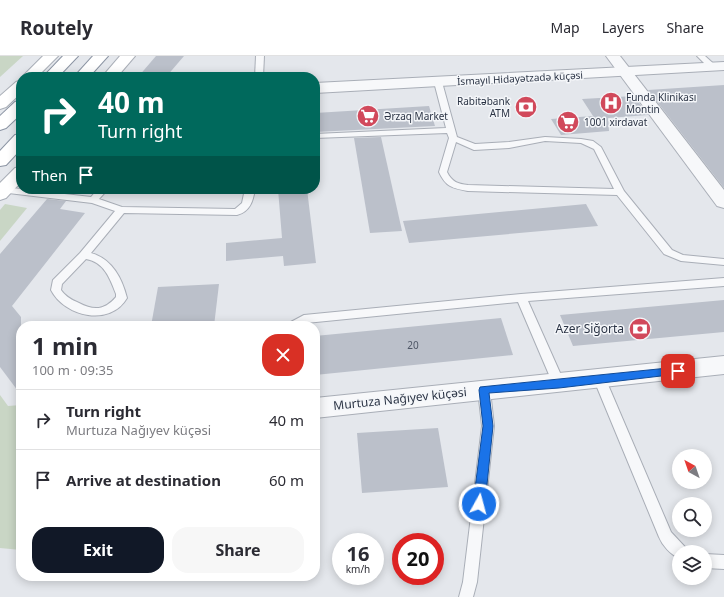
<!DOCTYPE html>
<html lang="en">
<head>
<meta charset="utf-8">
<style>
  body { margin:0; font-family:"Noto Sans",sans-serif; background:#f7f7f7; color:#2b2b33; height:100vh; display:flex; flex-direction:column; font-size:15px; white-space:nowrap }
  * { box-sizing:border-box; margin:0 }
  p { font-size:13px; color:#7c7c81 }
  .icon { flex:none; width:22px; height:22px; fill:none; stroke:currentColor; stroke-width:2; stroke-linecap:round; stroke-linejoin:round }
  .map { position:relative; flex:1; overflow:hidden }
  .details { position:absolute; left:16px; top:265px; width:304px; height:260px; display:flex; flex-direction:column; background:#fff; border-radius:16px; box-shadow:0 2px 10px #0003 }
  .details>* { flex:none }
  .top-card { position:absolute; left:16px; top:16px; width:304px; height:122px; border-radius:16px; box-shadow:0 2px 10px #0003; background:#00695c; color:#fff; overflow:hidden }
  .needle { width:26px; rotate:320deg }
  .buttons { position:absolute; left:672px; top:393px; display:grid; gap:8px }
  .buttons a { display:grid; place-items:center; width:40px; height:40px; border-radius:50%; background:#fff; box-shadow:0 2px 10px #0003; font-size:20px }
  .speed { position:absolute; left:332px; top:477px; display:flex; gap:8px; font-size:20px; font-weight:700; text-align:center }
  .speed>* { display:grid; place-content:center; width:52px; height:52px; border-radius:50%; background:#fff; box-shadow:0 2px 10px #0003; line-height:1 }
  .speed small { font-size:10px; font-weight:400 }
  .speed .limit { border:6px solid #d22; background:#fff; color:#111 }
  .pin { position:absolute; display:grid; place-items:center; width:34px; height:34px; color:#fff; margin:-17px; border-radius:8px; box-shadow:0 2px 6px #0006 }
  .me { position:absolute; width:44px; margin:-22px; rotate:7deg; stroke-linejoin:round; filter:drop-shadow(0 0 3px #0008) }
  .turn { display:flex; align-items:center; gap:14px; height:84px; padding:0 16px; font-size:18px }
  .turn .icon { width:52px; height:52px; stroke-width:2.5 }
  .turn b { display:block; font-size:28px; line-height:34px }
  .then { display:flex; align-items:center; height:38px; padding:0 16px; background:#0003; gap:8px; font-size:15px }
  .round { display:grid; place-items:center; flex:none; width:42px; height:42px; border-radius:16px; background:#f7f7f7 }
  .head { display:flex; align-items:center; justify-content:space-between; height:68px; padding:0 16px }
  h1 { font-size:24px; font-weight:700; line-height:30px }
  .cta { display:flex; gap:8px; margin-top:auto; padding:8px 16px }
  .cta a { flex:1; height:46px; border-radius:16px; background:#111827; color:#fff; font-size:16px; font-weight:700; line-height:46px; text-align:center }
  .cta a+a { background:#f7f7f7; color:#2b2b33 }
  ul { padding:0; list-style:none }
  li { display:flex; align-items:center; gap:12px; height:60px; padding:0 16px; border-top:1px solid #e1e1e2 }
  li div { flex:1 }
  li b { display:block; font-size:15px }
  li em { font-style:normal }
  header { display:flex; align-items:center; gap:24px; box-sizing:border-box; height:56px; padding:0 20px; background:#fff; border-bottom:1px solid #e1e1e2 }
  header strong { font-size:19px }
  nav { display:flex; gap:22px; margin-inline-start:auto; font-size:14px }
  .map>svg:first-child { display:block }
</style>
</head>
<body>
<header>
<strong>Routely</strong>
<nav><a>Map</a><a>Layers</a><a>Share</a></nav>
</header>
<div class="map">
<svg width="724" height="541" viewBox="0 0 724 541">
  <rect width="100%" height="100%" fill="#e4e7ec"/>
  <g fill="#c9d6c5">
    <polygon points="0,0 23,0 0,21"/>
    <polygon points="5,148 27,152 0,185 0,154"/>
    <polygon points="0,339 8,350 21,349 21,494 0,492"/>
  </g>
  <g fill="#bbc0ca">
    <polygon points="156,0 184,0 166,21 138,21"/>
    <polygon points="724,29 724,132 648,34"/>
    <polygon points="634,40 648,59 608,62 609,75 561,79 551,63 593,60 582,43"/>
    <polygon points="429,50 435,70 315,76 315,57"/>
    <polygon points="381,81 402,175 370,177 354,82"/>
    <polygon points="56,133 77,133 73,137 54,135"/>
    <polygon points="278,133 307,133 316,207 284,210 283,200 226,205 226,187 282,182"/>
    <polygon points="47,143 66,145 60,153 85,157 12,250 21,261 21,339 0,311 0,198"/>
    <polygon points="586,148 598,170 409,187 403,165"/>
    <polygon points="219,228 214,270 151,270 158,231"/>
    <polygon points="724,244 724,276 573,290 560,259"/>
    <polygon points="501,262 513,299 315,319 315,280"/>
    <polygon points="438,372 448,431 362,437 357,377"/>
  </g>
  <g fill="none" stroke-linecap="round" stroke-linejoin="round">
    <g stroke="#a9aeb7" stroke-width="2">
      <g id="service">
        <polygon points="256,0 264,0 263,21 255,21"/>
        <polygon points="697,0 705,0 716,10 712,12 709,12"/>
        <path d="M435,24H441L442,26L457,81L475,88L509,86L545,81L581,83L593,85L601,91L624,135L672,194L683,199L724,203V209L681,205L664,198L617,139L468,135C452,132 446,131 439,116L449,82L447,77L315,82V78L446,72L434,26ZM545,85L581,87L594,93L614,133L468,129C458,128 452,126 447,116L456,86L474,94L509,92Z"/>
        <path d="M3,131L91,141L98,133H108L99,143L122,151L235,153L242,147L245,133H255C253,145 250,156 237,159L124,157L91,197C112,203 122,222 127,242C110,271 65,261 51,234L53,224L80,197L115,155L92,147L0,136V132ZM86,203C104,206 110,222 116,238V241C105,254 94,255 79,247C72,244 66,241 61,234L62,228Z"/>
        <polygon points="724,222 724,230 528,245 565,328 563,331 559,333 555,331 553,328 518,246 306,267 301,270 288,270 289,267 304,259 521,238"/>
        <path d="M600,319L604,321L606,324L671,476L685,491L687,496H679V502C671,499 662,489 659,481L594,324L596,321Z"/>
        <polygon points="484,329 488,331 490,334 494,370 477,526 473,541 459,541 463,526 482,370 478,334 480,331"/>
        <polygon points="705,498 724,499 724,513 705,512"/>
      </g>
    </g>
    <g stroke="#a9aeb7" stroke-width="2">
      <g id="minor">
        <polygon points="606,0 620,0 724,134 724,152 717,150"/>
        <polygon points="724,300 724,318 315,362 315,342"/>
      </g>
    </g>
    <g stroke="#a9aeb7" stroke-width="2">
      <polygon id="tertiary" points="724,6 724,14 315,37 315,27"/>
    </g>
    <g stroke="#a9aeb7" stroke-width="2">
      <g id="secondary">
        <polygon points="43,0 58,0 37,21 22,21"/>
        <polygon points="120,0 135,0 117,21 102,21"/>
        <polygon points="21,24 21,37 6,51 0,53 0,40 16,26"/>
        <polygon points="21,111 21,126 6,142 0,144 0,127 15,112"/>
      </g>
    </g>
    <g stroke="#8b94a3" stroke-width="2">
      <g id="trunk">
        <polygon points="63,0 78,0 58,21 43,21"/>
        <polygon points="93,0 108,0 89,21 74,21"/>
        <polygon points="21,44 21,58 6,72 0,74 0,60 15,46"/>
        <polygon points="21,78 21,93 6,109 0,110 0,95 15,79"/>
      </g>
    </g>
    <use href="#service" fill="#f7f8fa" fill-rule="evenodd"/>
    <use href="#minor" fill="#f7f8fa" fill-rule="evenodd"/>
    <use href="#tertiary" fill="#f7f8fa" fill-rule="evenodd"/>
    <use href="#secondary" fill="#fff" fill-rule="evenodd"/>
    <use href="#trunk" fill="#fff" fill-rule="evenodd"/>
  </g>
  <polygon fill="#1a73e8" stroke="#114b97" points="678,311 681,312 682,315 681,317 678,318 559,332 489,337 493,370 485,448 483,452 479,453 475,452 473,448 483,370 479,334 480,331"/>
  <defs>
    <g id="hospital-disc" transform="scale(1.15)"><circle r="9.5" fill="#d1495b" stroke="#f4f6f9"/><path d="M-5-5h3v3.5h4V-5h3V5h-3V1.5h-4V5h-3Z" fill="#fff"/></g>
    <g id="bank-disc" transform="scale(1.15)"><circle r="9.5" fill="#d1495b" stroke="#f4f6f9"/><path d="M-6-4H6V4H-6ZM0-2.3a2.3 2.3 0 1 0 0 4.6a2.3 2.3 0 1 0 0-4.6Z" fill="#fff"/></g>
    <g id="supermarket-disc" transform="scale(1.15)"><circle r="9.5" fill="#d1495b" stroke="#f4f6f9"/><path d="M-6-5.5h2.5l.6 2H6L4.5 2H-2.5L-4.4-4H-6ZM-1.5 3.2a1.3 1.3 0 1 0 .1 0ZM3 3.2a1.3 1.3 0 1 0 .1 0Z" fill="#fff"/></g>
  </defs>
  <g fill-rule="evenodd">
    <use href="#hospital-disc" x="611" y="47"/>
    <use href="#bank-disc" x="526" y="51"/>
    <use href="#supermarket-disc" x="368" y="60"/>
    <use href="#supermarket-disc" x="568" y="66"/>
    <use href="#bank-disc" x="640" y="273"/>
  </g>
  <g text-anchor="middle" stroke-width="3" stroke-linejoin="round" paint-order="stroke">
    <g font-size="10" fill="#2b3445" stroke="#f4f6f9">
      <text transform="translate(520 22) rotate(-3)" y="4">İsmayıl Hidayətzadə küçəsi</text>
    </g>
    <g font-size="10" fill="#2b3445" stroke="#f4f6f9" text-anchor="start">
      <text x="626" y="45">Funda Klinikası<tspan x="626" dy="12">Montin</tspan></text>
      <text x="510" y="49" text-anchor="end">Rabitəbank<tspan x="510" dy="12">ATM</tspan></text>
      <text x="384" y="64">Ərzaq Market</text>
      <text x="584" y="70">1001 xirdavat</text>
    </g>
    <g font-size="10" fill="#4f5766">
      <text x="413" y="293">20</text>
    </g>
    <g font-size="12" fill="#2b3445" stroke="#f4f6f9" text-anchor="end">
      <text x="624" y="277">Azer Siğorta</text>
    </g>
    <g font-size="12" fill="#2b3445" stroke="#f4f6f9">
      <text transform="translate(400 343) rotate(-6)" y="4">Murtuza Nağıyev küçəsi</text>
    </g>
  </g>
</svg>
<div class="buttons">
<a><svg class="needle" viewBox="-14 -14 28 28"><path d="M0-13l5 13h-10z" fill="#e53935"/><path d="M0 13l5-13h-10z" fill="#7c7c81"/></svg></a>
<a><svg class="icon" aria-label="search" viewBox="0 0 24 24"><circle cx="10" cy="10" r="6"/><path d="M15 15l6 6"/></svg></a>
<a><svg class="icon" aria-label="layers" viewBox="0 0 24 24"><path d="M12 4l9 5-9 5-9-5zM3 14l9 5 9-5"/></svg></a>
</div>
<div class="speed"><div>16<small>km/h</small></div><div class="limit">20</div></div>
<div class="pin" style="left:678px;top:315px;background:#d93025"><svg class="icon" aria-label="arrive" viewBox="0 0 24 24"><path d="M6 21V4h12l-3 4 3 4H6"/></svg></div>
<svg class="me" style="left:479px;top:448px" viewBox="-20 -20 40 40"><circle r="17" fill="#1a73e8" stroke="#fff" stroke-width="3"/><path d="M0-11L8 9 0 5-8 9z" fill="#fff"/></svg>
<div class="top-card">
<div class="turn"><svg class="icon" aria-label="right" viewBox="0 0 24 24"><path d="M7 20v-9h11M14 6l5 5-5 5"/></svg><div><b>40 m</b>Turn right</div></div>
<div class="then">Then<svg class="icon" aria-label="arrive" viewBox="0 0 24 24"><path d="M6 21V4h12l-3 4 3 4H6"/></svg></div>
</div>
<section class="details">
<div class="head"><div><h1>1 min</h1><p>100 m · 09:35</p></div><a class="round" style="background:#d93025;color:#fff"><svg class="icon" aria-label="close" viewBox="0 0 24 24"><path d="M6 6l12 12M18 6L6 18"/></svg></a></div>
<ul>
<li><svg class="icon" aria-label="right" viewBox="0 0 24 24"><path d="M7 20v-9h11M14 6l5 5-5 5"/></svg><div><b>Turn right</b><p>Murtuza Nağıyev küçəsi</p></div><em>40 m</em></li>
<li><svg class="icon" aria-label="arrive" viewBox="0 0 24 24"><path d="M6 21V4h12l-3 4 3 4H6"/></svg><div><b>Arrive at destination</b></div><em>60 m</em></li>
</ul>
<div class="cta"><a>Exit</a><a>Share</a></div>
</section>
</div>
</body>
</html>
